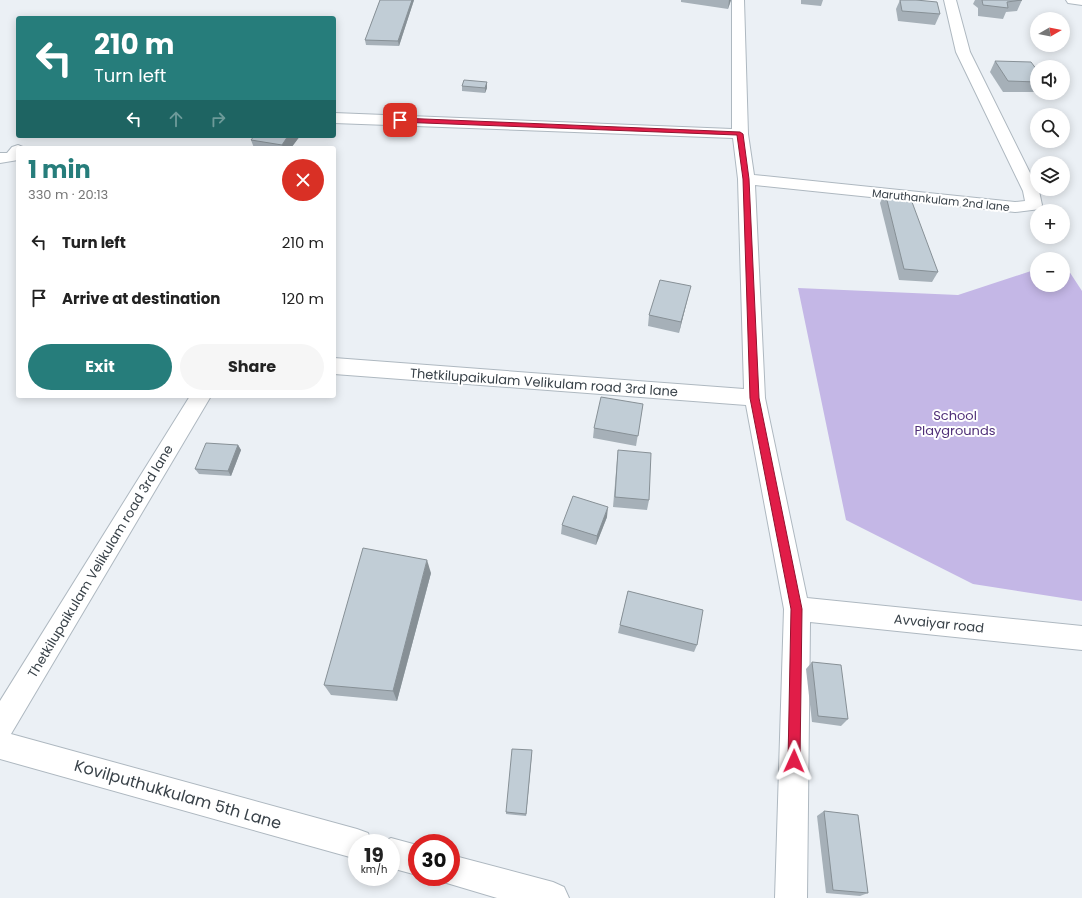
<!DOCTYPE html>
<html lang="en">
<head>
<meta charset="utf-8">
<style>
  body { margin:0; font-family:Poppins,sans-serif; background:#f6f6f6; color:#222; height:100vh; display:flex; flex-direction:column; font-size:15px; white-space:nowrap }
  * { box-sizing:border-box; margin:0 }
  p { font-size:13px; color:#767676 }
  .icon { flex:none; width:22px; height:22px; fill:none; stroke:currentColor; stroke-width:2; stroke-linecap:round; stroke-linejoin:round }
  .map { position:relative; flex:1; overflow:hidden }
  .details { position:absolute; left:16px; top:146px; width:320px; height:252px; display:flex; flex-direction:column; background:#fff; border-radius:4px; box-shadow:0 2px 10px #0003 }
  .details>* { flex:none }
  .banner { position:absolute; left:16px; top:16px; width:320px; height:122px; border-radius:4px; box-shadow:0 2px 10px #0003; background:#267d7b; color:#fff; overflow:hidden }
  .needle { width:26px; rotate:81deg }
  .controls { position:absolute; left:1030px; top:12px; display:grid; gap:8px }
  .controls a { display:grid; place-items:center; width:40px; height:40px; border-radius:50%; background:#fff; box-shadow:0 2px 10px #0003; font-size:20px }
  .speed { position:absolute; left:348px; top:834px; display:flex; gap:8px; font-size:20px; font-weight:700; text-align:center }
  .speed>* { display:grid; place-content:center; width:52px; height:52px; border-radius:50%; background:#fff; box-shadow:0 2px 10px #0003; line-height:1 }
  .speed small { font-size:10px; font-weight:400 }
  .speed .limit { border:6px solid #d22; background:#fff; color:#111 }
  .pin { position:absolute; display:grid; place-items:center; width:34px; height:34px; color:#fff; margin:-17px; border-radius:8px; box-shadow:0 2px 6px #0006 }
  .me { position:absolute; width:44px; margin:-22px; rotate:1deg; stroke-linejoin:round; filter:drop-shadow(0 0 3px #0008) }
  .turn { display:flex; align-items:center; gap:14px; height:84px; padding:0 12px; font-size:18px }
  .turn .icon { width:52px; height:52px; stroke-width:2.5 }
  .turn b { display:block; font-size:28px; line-height:34px }
  .lanes { display:flex; align-items:center; height:38px; padding:0 12px; background:#0003; justify-content:center; gap:20px; direction:ltr }
  .lanes .off { opacity:.35 }
  .round { display:grid; place-items:center; flex:none; width:42px; height:42px; border-radius:21px; background:#f6f6f6 }
  .head { display:flex; align-items:center; justify-content:space-between; height:68px; padding:0 12px }
  h1 { font-size:24px; font-weight:700; line-height:30px; color:#267d7b }
  .cta { display:flex; gap:8px; margin-top:auto; padding:8px 12px }
  .cta a { flex:1; height:46px; border-radius:24px; background:#267d7b; color:#fff; font-size:16px; font-weight:700; line-height:46px; text-align:center }
  .cta a+a { background:#f6f6f6; color:#222 }
  ul { padding:0; list-style:none }
  li { display:flex; align-items:center; gap:12px; height:56px; padding:0 12px }
  li div { flex:1 }
  li b { display:block; font-size:15px }
  li em { font-style:normal }
  .map>svg:first-child { display:block }
</style>
</head>
<body>
<div class="map">
<svg width="1082" height="898" viewBox="0 0 1082 898">
  <rect width="100%" height="100%" fill="#ebf0f5"/>
  <polygon fill="#c4b7e6" points="1063,262 1082,291 1082,601 973,584 846,520 798,288 958,295 1037,269 1037,285 1063,285"/>
  <g fill="none" stroke-linecap="round" stroke-linejoin="round">
    <g stroke="#aeb8c0" stroke-width="2">
      <g id="minor">
        <polygon points="732,0 744,0 748,134 754,175 1015,202 1025,201 1023,191 956,52 944,0 956,0 970,52 1039,191 1042,205 1040,209 1015,212 755,185 765,398 807,598 1082,626 1082,650 810,622 807,898 775,898 784,609 746,405 334,374 334,358 744,389 738,179 733,138 334,123 334,113 732,129"/>
        <polygon points="1066,0 1082,0 1082,5 1068,3"/>
        <polygon points="18,145 25,148 18,148 18,160 0,163 0,153 7,153 12,147"/>
        <polygon points="190,396 211,396 11,734 357,829 368,833 372,843 357,843 357,859 0,759 0,701"/>
        <polygon points="391,838 417,845 417,875 391,868 391,843 380,843"/>
        <polygon points="451,855 553,882 564,887 569,898 497,898 440,881 439,877 451,877"/>
      </g>
    </g>
    <use href="#minor" fill="#fff" fill-rule="evenodd"/>
  </g>
  <g fill="#a6b0b8">
    <polygon points="380,0 414,0 399,46 366,45 365,40"/>
    <polygon points="681,0 731,0 728,9 681,2"/>
    <polygon points="801,0 823,0 821,6 801,4"/>
    <polygon points="900,0 916,0 940,14 935,25 898,21 896,9"/>
    <polygon points="975,0 1022,0 1017,11 1006,12 1003,19 978,16 978,8 973,4"/>
    <polygon points="995,61 1037,70 1037,92 1003,92 990,72"/>
    <polygon points="487,82 487,88 485,93 462,91 462,86"/>
    <polygon points="300,136 291,148 254,148 251,140"/>
    <polygon points="885,192 938,272 932,282 899,280 880,203"/>
    <polygon points="688,297 679,333 648,326 649,315"/>
    <polygon points="643,404 636,446 593,438 594,428"/>
    <polygon points="238,445 241,450 231,476 199,474 195,469"/>
    <polygon points="618,450 649,500 647,510 613,507 617,460"/>
    <polygon points="607,517 596,545 561,534 562,525"/>
    <polygon points="431,573 397,701 331,695 324,685"/>
    <polygon points="628,591 697,645 694,652 618,633"/>
    <polygon points="812,662 848,719 841,726 812,722 806,669"/>
    <polygon points="532,750 526,816 506,814 506,812"/>
    <polygon points="824,811 868,893 860,896 826,893 817,816"/>
  </g>
  <g fill="#879096">
    <polygon points="412,0 414,0 399,46 398,41"/>
    <polygon points="729,0 731,0 728,9"/>
    <polygon points="487,82 487,88 485,93 485,88"/>
    <polygon points="288,136 300,136 291,148 283,148 282,145"/>
    <polygon points="691,286 688,297 679,333 681,322"/>
    <polygon points="238,445 241,450 231,476 228,471"/>
    <polygon points="608,507 607,517 596,545 597,536"/>
    <polygon points="427,560 431,573 397,701 393,691"/>
    <polygon points="532,750 532,753 526,816 526,814"/>
  </g>
  <g fill="#c1cdd6" stroke="#879096">
    <polygon points="380,0 412,0 398,41 365,40"/>
    <polygon points="900,0 916,0 937,2 940,14 902,11"/>
    <polygon points="982,0 1022,0 1007,2 1008,8 983,5"/>
    <polygon points="995,61 1031,62 1037,70 1037,82 1008,81"/>
    <polygon points="464,80 487,82 485,88 462,86"/>
    <polygon points="254,136 288,136 282,145 251,140"/>
    <polygon points="885,192 909,194 938,272 904,269"/>
    <polygon points="660,280 691,286 681,322 649,315"/>
    <polygon points="601,397 643,404 638,436 594,428"/>
    <polygon points="206,443 238,445 228,471 195,469"/>
    <polygon points="618,450 651,453 649,500 615,497"/>
    <polygon points="573,496 608,507 597,536 562,525"/>
    <polygon points="363,548 427,560 393,691 324,685"/>
    <polygon points="628,591 703,610 697,645 620,625"/>
    <polygon points="812,662 841,665 848,719 818,716"/>
    <polygon points="512,749 532,750 526,814 506,812"/>
    <polygon points="824,811 858,815 868,893 833,890"/>
  </g>
  <polygon fill="#e11d48" stroke="#92132f" points="400,118 740,132 743,134 749,179 759,398 802,609 800,761 798,765 794,767 790,765 788,761 791,609 750,398 743,179 737,135 398,122 397,120"/>
  <g text-anchor="middle" stroke-width="4" stroke-linejoin="round" paint-order="stroke">
    <g font-size="11" fill="#394249" stroke="#fff">
      <text transform="translate(941 200) rotate(6)" y="4">Maruthankulam 2nd lane</text>
    </g>
    <g font-size="13" fill="#394249" stroke="#fff">
      <text transform="translate(544 382) rotate(4)" y="5">Thetkilupaikulam Velikulam road 3rd lane</text>
      <text transform="translate(100 561) rotate(-59)" y="5">Thetkilupaikulam Velikulam road 3rd lane</text>
      <text transform="translate(939 623) rotate(6)" y="5">Avvaiyar road</text>
    </g>
    <g font-size="13" fill="#4f2f78" stroke="#fff">
      <text x="955" y="420">School<tspan x="955" dy="15">Playgrounds</tspan></text>
    </g>
    <g font-size="16" fill="#394249" stroke="#fff">
      <text transform="translate(178 794) rotate(16)" y="6">Kovilputhukkulam 5th Lane</text>
    </g>
  </g>
</svg>
<div class="controls">
<a><svg class="needle" viewBox="-14 -14 28 28"><path d="M0-13l5 13h-10z" fill="#e53935"/><path d="M0 13l5-13h-10z" fill="#767676"/></svg></a>
<a><svg class="icon" aria-label="sound" viewBox="0 0 24 24"><path d="M4 9h4l5-4v14l-5-4H4zM17 9q2 3 0 6"/></svg></a>
<a><svg class="icon" aria-label="search" viewBox="0 0 24 24"><circle cx="10" cy="10" r="6"/><path d="M15 15l6 6"/></svg></a>
<a><svg class="icon" aria-label="layers" viewBox="0 0 24 24"><path d="M12 4l9 5-9 5-9-5zM3 14l9 5 9-5"/></svg></a>
<a>+</a>
<a>−</a>
</div>
<div class="speed"><div>19<small>km/h</small></div><div class="limit">30</div></div>
<div class="pin" style="left:400px;top:120px;background:#d93025"><svg class="icon" aria-label="arrive" viewBox="0 0 24 24"><path d="M6 21V4h12l-3 4 3 4H6"/></svg></div>
<svg class="me" style="left:794px;top:761px" viewBox="-20 -20 40 40"><path d="M0-17L14 15 0 8-14 15z" fill="#e11d48" stroke="#fff" stroke-width="4"/></svg>
<div class="banner">
<div class="turn"><svg class="icon" aria-label="left" viewBox="0 0 24 24"><path d="M17 20v-9H6M10 6l-5 5 5 5"/></svg><div><b>210 m</b>Turn left</div></div>
<div class="lanes"><svg class="icon" aria-label="left" viewBox="0 0 24 24"><path d="M17 20v-9H6M10 6l-5 5 5 5"/></svg><svg class="icon off" aria-label="ahead" viewBox="0 0 24 24"><path d="M12 20V5M6 11l6-6 6 6"/></svg><svg class="icon off" aria-label="right" viewBox="0 0 24 24"><path d="M7 20v-9h11M14 6l5 5-5 5"/></svg></div>
</div>
<section class="details">
<div class="head"><div><h1>1 min</h1><p>330 m · 20:13</p></div><a class="round" style="background:#d93025;color:#fff"><svg class="icon" aria-label="close" viewBox="0 0 24 24"><path d="M6 6l12 12M18 6L6 18"/></svg></a></div>
<ul>
<li><svg class="icon" aria-label="left" viewBox="0 0 24 24"><path d="M17 20v-9H6M10 6l-5 5 5 5"/></svg><div><b>Turn left</b></div><em>210 m</em></li>
<li><svg class="icon" aria-label="arrive" viewBox="0 0 24 24"><path d="M6 21V4h12l-3 4 3 4H6"/></svg><div><b>Arrive at destination</b></div><em>120 m</em></li>
</ul>
<div class="cta"><a>Exit</a><a>Share</a></div>
</section>
</div>
</body>
</html>
